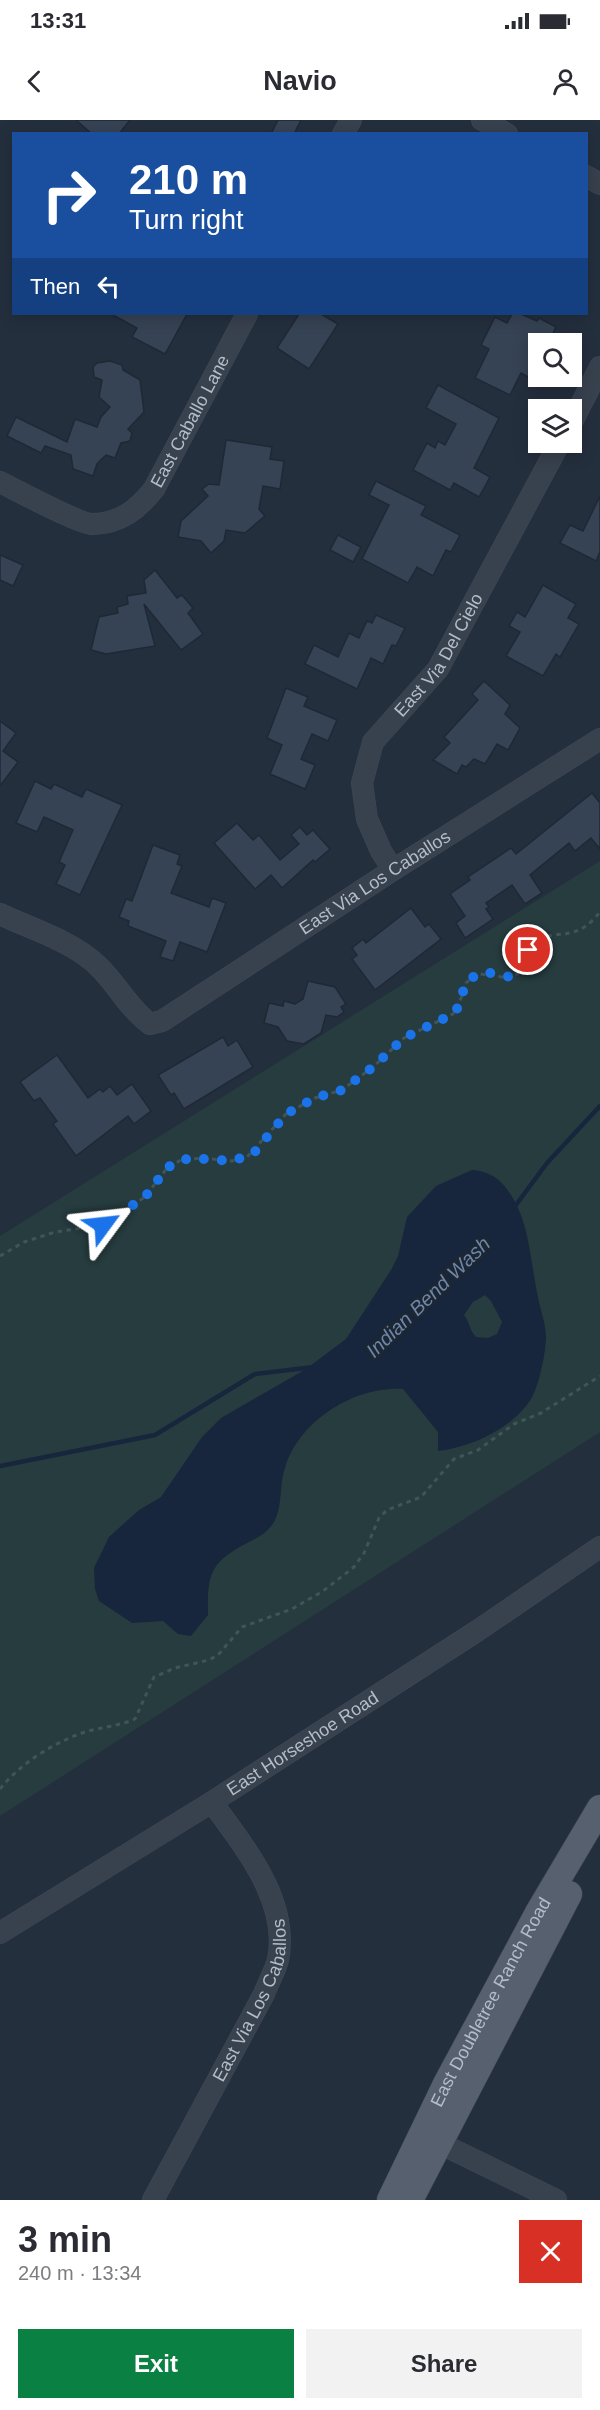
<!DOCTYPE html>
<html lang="en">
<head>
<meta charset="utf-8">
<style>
  body { margin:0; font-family:Arial,sans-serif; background:#f2f2f3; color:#2b2b33; height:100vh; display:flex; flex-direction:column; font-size:22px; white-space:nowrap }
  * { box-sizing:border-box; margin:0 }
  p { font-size:20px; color:#7c7c81 }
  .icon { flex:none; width:33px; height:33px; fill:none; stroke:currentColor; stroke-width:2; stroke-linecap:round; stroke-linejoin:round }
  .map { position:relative; height:2080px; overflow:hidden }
  .sheet { display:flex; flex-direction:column; background:#fff; flex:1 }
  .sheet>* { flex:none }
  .hud { position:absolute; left:12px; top:12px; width:576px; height:183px; border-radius:0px; box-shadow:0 3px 15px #0003; background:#1a4fa0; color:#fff; overflow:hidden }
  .controls { position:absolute; left:528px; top:213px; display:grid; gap:12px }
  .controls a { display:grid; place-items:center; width:54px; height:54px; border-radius:0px; background:#fff; box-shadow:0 3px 15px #0003; font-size:30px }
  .pin { position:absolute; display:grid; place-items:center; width:51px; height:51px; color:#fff; margin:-26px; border:3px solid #fff; border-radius:50%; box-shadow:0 2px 6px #0007 }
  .me { position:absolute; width:66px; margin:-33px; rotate:60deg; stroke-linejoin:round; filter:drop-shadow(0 0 4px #0008) }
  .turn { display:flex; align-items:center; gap:21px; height:126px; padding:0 18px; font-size:27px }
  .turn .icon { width:78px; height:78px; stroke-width:2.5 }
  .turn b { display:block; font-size:42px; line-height:51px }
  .then { display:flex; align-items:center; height:57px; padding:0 18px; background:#0003; gap:12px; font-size:22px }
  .round { display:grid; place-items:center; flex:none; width:63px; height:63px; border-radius:0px; background:#f2f2f3 }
  .headline { display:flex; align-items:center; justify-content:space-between; height:102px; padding:0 18px }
  h1 { font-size:36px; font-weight:600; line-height:45px }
  .cta { display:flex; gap:12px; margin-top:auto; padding:12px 18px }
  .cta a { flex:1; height:69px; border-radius:0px; background:#0b8043; color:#fff; font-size:24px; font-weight:600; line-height:69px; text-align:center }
  .cta a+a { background:#f2f2f3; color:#2b2b33 }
  .status { display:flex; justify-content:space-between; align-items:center; height:42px; padding:0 30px; background:#fff; direction:ltr }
  .status svg { height:16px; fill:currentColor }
  header { display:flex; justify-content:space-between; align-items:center; height:78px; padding:0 18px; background:#fff; font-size:27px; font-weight:600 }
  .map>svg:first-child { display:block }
</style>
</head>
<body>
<div class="status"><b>13:31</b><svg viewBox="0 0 49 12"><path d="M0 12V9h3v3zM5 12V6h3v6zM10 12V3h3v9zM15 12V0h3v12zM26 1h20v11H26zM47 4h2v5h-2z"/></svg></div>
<header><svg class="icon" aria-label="back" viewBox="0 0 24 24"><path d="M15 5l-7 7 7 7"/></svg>Navio<svg class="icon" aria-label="person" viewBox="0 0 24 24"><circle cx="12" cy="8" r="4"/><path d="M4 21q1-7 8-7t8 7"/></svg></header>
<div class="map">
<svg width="600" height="2080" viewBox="0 0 600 2080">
  <rect width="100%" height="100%" fill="#242f3e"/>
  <polygon fill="#263c3f" points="600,741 600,1312 0,1696 0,1116"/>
  <path fill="#17263c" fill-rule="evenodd" d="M472,1050C486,1051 497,1056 506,1068C530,1098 530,1141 538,1177C540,1189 546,1204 546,1217C546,1232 539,1266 531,1279C513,1308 471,1327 438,1331V1312L403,1269C354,1266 299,1301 285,1348C279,1365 283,1386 274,1402C268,1412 259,1417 249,1422C211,1442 207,1452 208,1495L191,1516L178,1514L163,1501L132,1503L99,1481L95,1469L94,1448L109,1417L139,1390L161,1377L202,1317L221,1298L306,1249L346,1219L391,1150L398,1136L407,1097L436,1066ZM485,1175L491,1181L502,1202L497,1214L488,1218L476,1217C469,1210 470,1202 464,1195L473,1182Z"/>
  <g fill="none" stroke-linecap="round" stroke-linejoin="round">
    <g stroke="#17263c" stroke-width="4.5">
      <polyline points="513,1089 547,1043 600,986"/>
      <polyline points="0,1346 155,1315 255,1254 314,1247"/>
    </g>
  </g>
  <g fill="#364354" stroke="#1f2835" stroke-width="1.5">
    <polygon points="76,0 130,0 119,14 92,14"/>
    <polygon points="278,0 301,0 294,14 271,14"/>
    <polygon points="111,194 187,194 165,234 132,217 137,208"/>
    <polygon points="299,194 321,194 338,204 309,249 277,228"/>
    <polygon points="512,194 521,194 537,201 539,198 556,207 548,224 538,224 538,245 535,243 528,257 521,253 510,275 475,258 489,229 481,225 495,197 507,203"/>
    <polygon points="110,241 122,245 123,250 140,260 144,292 128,309 132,313 130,321 121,323 115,338 106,335 97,344 93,356 73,349 71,335 45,326 41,333 7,316 16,297 67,322 75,299 97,307 101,297 110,287 99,277 102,260 94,257 93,247 97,243"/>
    <polygon points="438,265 499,298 474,348 490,357 479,377 454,363 450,370 413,350 427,323 435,328 438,321 445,325 456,304 426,288"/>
    <polygon points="226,320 272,327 270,339 284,341 280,369 263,366 259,389 265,396 245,413 226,410 224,421 211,433 201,421 178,417 181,401 208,376 202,369 209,364 219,365"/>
    <polygon points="376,361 426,386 421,395 460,415 451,432 446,430 433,456 417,447 408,463 362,439 389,385 369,375"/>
    <polygon points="600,376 600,432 596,441 560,423 570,405 583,411"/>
    <polygon points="338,415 361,427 353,442 330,430"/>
    <polygon points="0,435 23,445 13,466 0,460"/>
    <polygon points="155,450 177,478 182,475 193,488 188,493 203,514 181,530 144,484 155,526 106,534 91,530 99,497 118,493 117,487 128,484 127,476 146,473 144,460"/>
    <polygon points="543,465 576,484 568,498 579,504 560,537 556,534 543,556 506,536 520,512 509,506 517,492 525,497"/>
    <polygon points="376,495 405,508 396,526 392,525 383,544 371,538 357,569 305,544 314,525 338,537 349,513 359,518 367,501 372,503"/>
    <polygon points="484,561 510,585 505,594 520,608 508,630 497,624 485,644 474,639 466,647 462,645 457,654 433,640 450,623 444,617 478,580 472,574"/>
    <polygon points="286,568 308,577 304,586 337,600 328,621 312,614 301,639 315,645 305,669 270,654 282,625 267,618"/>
    <polygon points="0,601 16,613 3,631 18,642 0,666"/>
    <polygon points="35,661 51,669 54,664 82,677 86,669 122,685 80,775 56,764 65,745 59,742 73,710 44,697 37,712 16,703"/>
    <polygon points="592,673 600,683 600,729 591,718 575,731 569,723 530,755 542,773 525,784 512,765 486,783 489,787 486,789 493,799 465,818 456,803 465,796 450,774 470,760 468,757 511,728 516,734"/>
    <polygon points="237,703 253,720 259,715 280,740 299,724 291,715 300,707 307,715 313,710 330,729 315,742 313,740 282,768 271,755 255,769 214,723"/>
    <polygon points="153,725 180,735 177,744 182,746 171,773 209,787 212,778 226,783 207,832 180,822 173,841 160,837 166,821 128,806 129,801 119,797 126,779 132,781"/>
    <polygon points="411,788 425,807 429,804 441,819 375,870 352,839 357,835 352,828 363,819 366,823"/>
    <polygon points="308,861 335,867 346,884 341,887 344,892 337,897 326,895 321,913 304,924 287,921 278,907 264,903 269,883 283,886 284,881 295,884 303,879"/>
    <polygon points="223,917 228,926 237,920 253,947 184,989 174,973 171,975 158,955"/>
    <polygon points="57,935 88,978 100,969 103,972 110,966 117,975 132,964 151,991 134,1004 128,996 76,1036 53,1004 57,1001 40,978 34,981 20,962"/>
  </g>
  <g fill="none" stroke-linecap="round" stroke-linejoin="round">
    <g stroke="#414a57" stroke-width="22">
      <g id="minor">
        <polyline points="482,0 507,14"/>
        <polyline points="343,14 351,0"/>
        <polyline points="586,56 600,64"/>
        <polyline points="572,302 600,247"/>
        <path id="s1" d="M0,362C16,370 80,404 92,404C120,404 138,389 154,369L247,194"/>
        <path id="s2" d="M393,750L381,731L367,699L362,663L373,622L438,549L560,322"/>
        <path id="s3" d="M0,794C31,809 73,821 98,846C117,864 129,889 150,904L162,901L393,750L600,619"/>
        <path id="s4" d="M0,1813L212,1682L477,1511L600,1427"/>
        <polyline points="427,2017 556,2080"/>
        <path id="s5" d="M153,2080L264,1874C268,1863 275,1851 278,1840C290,1780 243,1726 212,1682"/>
      </g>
    </g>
    <g stroke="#414a57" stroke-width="27">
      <g id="major">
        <path id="s6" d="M390,2080L446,1964L539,1791L600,1688"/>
        <polyline points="410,2080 569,1774"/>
      </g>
    </g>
    <g stroke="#3f5557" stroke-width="3" stroke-dasharray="4.5 4.5" stroke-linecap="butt">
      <path d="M0,1136L24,1122L55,1112L103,1105L145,1077L167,1048L181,1040L203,1038L232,1041L247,1037L286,994L315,978L342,970L373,947L404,918L453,894L459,884L466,863L474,856L480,854L509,858L515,856L522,849L534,820C563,809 576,822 600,792"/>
      <path d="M0,1669C21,1643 53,1623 85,1612C102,1607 119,1606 135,1599L154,1557L175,1548L209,1540L218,1535L242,1507L292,1489L323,1471L354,1447L364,1433L379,1398L387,1390L421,1377L454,1339L478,1330L514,1304L541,1293L600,1256"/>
    </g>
    <use href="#minor" stroke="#38414e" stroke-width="21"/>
    <use href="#major" stroke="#56606e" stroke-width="26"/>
  </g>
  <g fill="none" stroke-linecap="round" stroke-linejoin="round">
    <path stroke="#1a73e8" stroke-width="10" stroke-dasharray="0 18" d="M103,1105L145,1077L167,1048L175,1043L190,1038L232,1041L253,1034L286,994L315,978L342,970L373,947L404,918L453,894C463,884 460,867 472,858C494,839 517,881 528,830"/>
  </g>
  <g text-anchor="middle" stroke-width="6" stroke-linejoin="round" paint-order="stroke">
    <g font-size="18" fill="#b4bcc9" stroke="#1d2633">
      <text dy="6" stroke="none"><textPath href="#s1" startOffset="252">East Caballo Lane</textPath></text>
      <text dy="6" stroke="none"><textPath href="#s2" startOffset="246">East Via Del Cielo</textPath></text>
      <text dy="6" stroke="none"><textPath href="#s3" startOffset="456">East Via Los Caballos</textPath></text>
      <text dy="6" stroke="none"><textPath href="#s4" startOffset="357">East Horseshoe Road</textPath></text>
      <text dy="6" stroke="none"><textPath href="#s5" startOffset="224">East Via Los Caballos</textPath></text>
      <text dy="6" stroke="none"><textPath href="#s6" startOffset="222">East Doubletree Ranch Road</textPath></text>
    </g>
    <g font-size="20" font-style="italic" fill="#6d86a8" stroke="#1d2633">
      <text transform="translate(428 1177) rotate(-44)" y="7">Indian Bend Wash</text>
    </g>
  </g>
</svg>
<div class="controls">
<a><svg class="icon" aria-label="search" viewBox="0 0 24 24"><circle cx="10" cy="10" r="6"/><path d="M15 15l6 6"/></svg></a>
<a><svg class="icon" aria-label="layers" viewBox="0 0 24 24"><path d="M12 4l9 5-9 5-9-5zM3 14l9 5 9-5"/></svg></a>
</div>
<div class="pin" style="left:528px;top:830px;background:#d93025"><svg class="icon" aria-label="arrive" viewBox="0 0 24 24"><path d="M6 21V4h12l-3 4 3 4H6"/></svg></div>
<svg class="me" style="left:103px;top:1105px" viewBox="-20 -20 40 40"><path d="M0-17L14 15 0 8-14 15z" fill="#1a73e8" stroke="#fff" stroke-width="4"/></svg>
<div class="hud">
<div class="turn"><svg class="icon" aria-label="right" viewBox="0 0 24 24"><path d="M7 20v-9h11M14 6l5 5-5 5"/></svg><div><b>210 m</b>Turn right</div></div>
<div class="then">Then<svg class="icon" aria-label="left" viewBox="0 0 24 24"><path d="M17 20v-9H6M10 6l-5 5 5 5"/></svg></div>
</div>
</div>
<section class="sheet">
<div class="headline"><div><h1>3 min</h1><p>240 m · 13:34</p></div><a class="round" style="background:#d93025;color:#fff"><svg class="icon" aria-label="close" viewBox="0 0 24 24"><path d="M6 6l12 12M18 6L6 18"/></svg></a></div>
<div class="cta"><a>Exit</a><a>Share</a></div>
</section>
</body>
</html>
